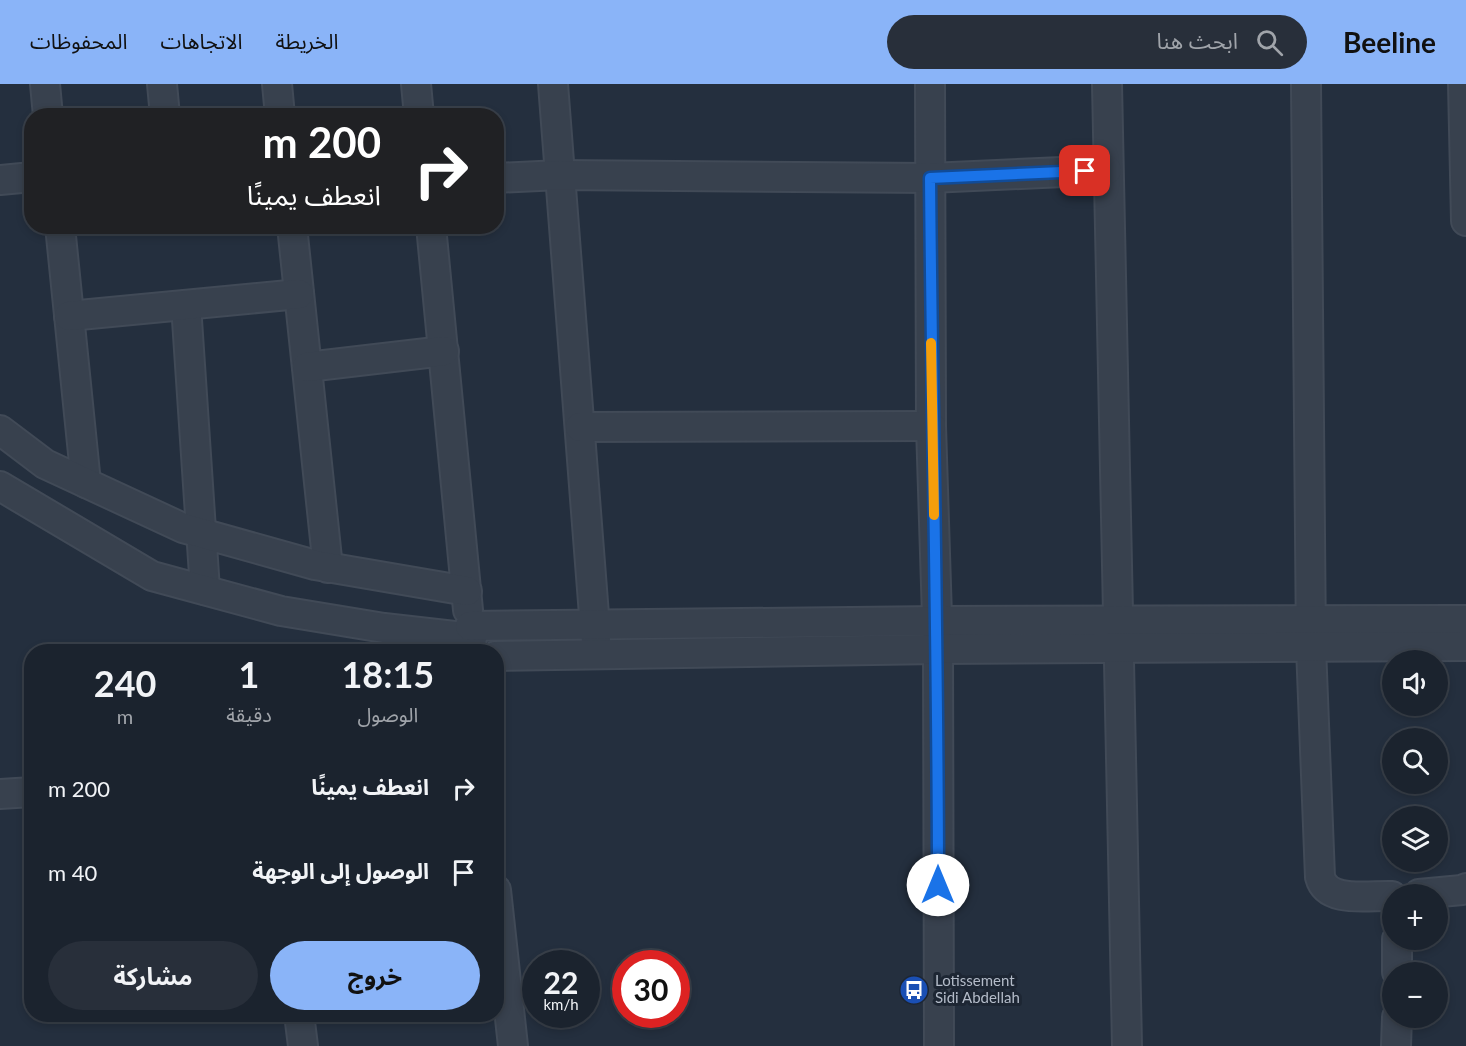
<!DOCTYPE html>
<html lang="ar">
<head>
<meta charset="utf-8">
<style>
  body { margin:0; font-family:Lato,"Noto Sans Arabic",sans-serif; background:#282f3a; color:#f1f3f6; direction:rtl; height:100vh; display:flex; flex-direction:column; font-size:22px; white-space:nowrap }
  * { box-sizing:border-box; margin:0 }
  p { font-size:20px; color:#a0a4aa }
  .icon { flex:none; width:33px; height:33px; fill:none; stroke:currentColor; stroke-width:2; stroke-linecap:round; stroke-linejoin:round }
  .map { position:relative; flex:1; overflow:hidden; direction:ltr }
  .details { position:absolute; left:24px; top:560px; width:480px; height:378px; display:flex; flex-direction:column; background:#1b232e; border-radius:24px; box-shadow:0 3px 9px #0003,0 0 0 2px #39404a; direction:rtl }
  .details>* { flex:none }
  .top-card { position:absolute; left:24px; top:24px; width:480px; height:126px; border-radius:24px; box-shadow:0 3px 9px #0003,0 0 0 2px #39404a; direction:rtl; background:#202124; color:#fff; overflow:hidden }
  .buttons { position:absolute; left:1382px; top:566px; display:grid; gap:12px }
  .buttons a { display:grid; place-items:center; width:66px; height:66px; border-radius:50%; background:#1b232e; box-shadow:0 3px 9px #0003,0 0 0 2px #39404a; font-size:30px }
  .speed { position:absolute; left:522px; top:866px; display:flex; gap:12px; font-size:30px; font-weight:700; text-align:center }
  .speed>* { display:grid; place-content:center; width:78px; height:78px; border-radius:50%; background:#1b232e; box-shadow:0 3px 9px #0003,0 0 0 2px #39404a; line-height:1 }
  .speed small { font-size:15px; font-weight:400 }
  .speed .limit { border:9px solid #d22; background:#fff; color:#111 }
  .pin { position:absolute; display:grid; place-items:center; width:51px; height:51px; color:#fff; margin:-26px; border-radius:12px; box-shadow:0 3px 9px #0006 }
  .me { position:absolute; width:66px; margin:-33px; rotate:0deg; stroke-linejoin:round; filter:drop-shadow(0 0 4px #0008) }
  .turn { display:flex; align-items:center; gap:21px; height:126px; padding:0 24px; font-size:27px }
  .turn .icon { width:78px; height:78px; stroke-width:2.5 }
  .turn b { display:block; font-size:42px; line-height:51px }
  .eta { display:flex; justify-content:space-evenly; align-items:center; height:102px; text-align:center }
  .eta b { font-size:36px; font-weight:700; line-height:42px }
  .primary-button { display:flex; gap:12px; margin-top:auto; padding:12px 24px }
  .primary-button a { flex:1; height:69px; border-radius:36px; background:#8ab4f8; color:#111; font-size:24px; font-weight:700; line-height:69px; text-align:center }
  .primary-button a+a { background:#282f3a; color:#f1f3f6 }
  ul { padding:0; list-style:none }
  li { display:flex; align-items:center; gap:18px; height:84px; padding:0 24px }
  li div { flex:1 }
  li b { display:block; font-size:22px }
  li em { font-style:normal }
  header { display:flex; align-items:center; gap:36px; box-sizing:border-box; height:84px; padding:0 30px; background:#8ab4f8; color:#111 }
  header strong { font-size:28px }
  nav { display:flex; gap:33px; margin-inline-start:auto; font-size:21px }
  .search { width:420px; height:54px; background:#282f3a; display:flex; align-items:center; gap:15px; box-sizing:border-box; padding:0 21px; border-radius:33px; color:#a0a4aa; font-size:22px }
  .map>svg:first-child { display:block }
</style>
</head>
<body>
<header>
<strong>Beeline</strong>
<div class="search"><svg class="icon" aria-label="search" viewBox="0 0 24 24"><circle cx="10" cy="10" r="6"/><path d="M15 15l6 6"/></svg>ابحث هنا</div>
<nav><a>الخريطة</a><a>الاتجاهات</a><a>المحفوظات</a></nav>
</header>
<div class="map">
<svg width="1466" height="962" viewBox="0 0 1466 962">
  <rect width="100%" height="100%" fill="#242f3e"/>
  <g fill="none" stroke-linecap="round" stroke-linejoin="round">
    <g stroke="#414a57" stroke-width="32">
      <g id="street">
        <polyline points="45,0 48,32"/>
        <polyline points="162,0 165,32"/>
        <polyline points="277,0 280,32"/>
        <polyline points="416,0 419,32"/>
        <polyline points="553,0 596,557"/>
        <polyline points="930,0 931,342 938,565 939,962"/>
        <polyline points="1107,0 1127,962"/>
        <path d="M1306,0L1311,563L1320,793C1327,820 1369,811 1392,812"/>
        <polyline points="1463,0 1466,137"/>
        <polyline points="496,94 560,91 930,94 1107,86"/>
        <polyline points="0,96 32,93"/>
        <polyline points="60,142 86,399"/>
        <polyline points="292,142 328,484"/>
        <polyline points="431,142 468,526"/>
        <polyline points="186,221 205,506"/>
        <polyline points="69,232 299,210"/>
        <polyline points="307,283 444,267"/>
        <polyline points="580,343 931,342"/>
        <polyline points="0,346 45,380 183,444 315,481 467,507"/>
        <polyline points="0,402 152,492 281,527 384,544 472,554"/>
        <polyline points="470,542 938,537 1466,536"/>
        <polyline points="496,572 938,565 1466,562"/>
        <polyline points="0,710 32,708"/>
        <polyline points="496,806 513,962"/>
        <polyline points="1419,810 1462,806 1466,804"/>
        <polyline points="1397,888 1397,855"/>
        <polyline points="299,930 303,962"/>
        <polyline points="1396,962 1397,933"/>
      </g>
    </g>
    <use href="#street" stroke="#38414e" stroke-width="28"/>
  </g>
  <g fill="none" stroke-linecap="round" stroke-linejoin="round">
    <g stroke="#114b97" stroke-width="15">
      <path id="route" d="M938,801C938,565 932,329 930,94L1085,87"/>
    </g>
    <use href="#route" stroke="#1a73e8" stroke-width="10"/>
    <polyline stroke="#f59e0b" stroke-width="10" points="931,259 934,431"/>
  </g>
  <defs>
    <g id="bus-disc" transform="scale(1.5)"><circle r="9.5" fill="#1a4fb4" stroke="#1d2633"/><path d="M-5-6H5V4H4V6H2V4H-2V6H-4V4H-5ZM-3.5-4V0h7V-4ZM-3.5 1.2v1.5H-2V1.2ZM2 1.2v1.5H3.5V1.2Z" fill="#fff"/></g>
  </defs>
  <g fill-rule="evenodd">
    <use href="#bus-disc" x="914" y="906"/>
  </g>
  <g text-anchor="middle" stroke-width="6" stroke-linejoin="round" paint-order="stroke">
    <g font-size="15" fill="#b4bcc9" stroke="#1d2633" text-anchor="start">
      <text x="935" y="902">Lotissement<tspan x="935" dy="17">Sidi Abdellah</tspan></text>
    </g>
  </g>
</svg>
<div class="buttons">
<a><svg class="icon" aria-label="sound" viewBox="0 0 24 24"><path d="M4 9h4l5-4v14l-5-4H4zM17 9q2 3 0 6"/></svg></a>
<a><svg class="icon" aria-label="search" viewBox="0 0 24 24"><circle cx="10" cy="10" r="6"/><path d="M15 15l6 6"/></svg></a>
<a><svg class="icon" aria-label="layers" viewBox="0 0 24 24"><path d="M12 4l9 5-9 5-9-5zM3 14l9 5 9-5"/></svg></a>
<a>+</a>
<a>−</a>
</div>
<div class="speed"><div>22<small>km/h</small></div><div class="limit">30</div></div>
<div class="pin" style="left:1085px;top:87px;background:#d93025"><svg class="icon" aria-label="arrive" viewBox="0 0 24 24"><path d="M6 21V4h12l-3 4 3 4H6"/></svg></div>
<svg class="me" style="left:938px;top:801px" viewBox="-20 -20 40 40"><circle r="19" fill="#fff"/><path d="M0-13L10 11 0 6-10 11z" fill="#1a73e8"/></svg>
<div class="top-card">
<div class="turn"><svg class="icon" aria-label="right" viewBox="0 0 24 24"><path d="M7 20v-9h11M14 6l5 5-5 5"/></svg><div><b>200 m</b>انعطف يمينًا</div></div>
</div>
<section class="details">
<div class="eta">
<div><b>18:15</b><p>الوصول</p></div>
<div><b>1</b><p>دقيقة</p></div>
<div><b>240</b><p>m</p></div>
</div>
<ul>
<li><svg class="icon" aria-label="right" viewBox="0 0 24 24"><path d="M7 20v-9h11M14 6l5 5-5 5"/></svg><div><b>انعطف يمينًا</b></div><em>200 m</em></li>
<li><svg class="icon" aria-label="arrive" viewBox="0 0 24 24"><path d="M6 21V4h12l-3 4 3 4H6"/></svg><div><b>الوصول إلى الوجهة</b></div><em>40 m</em></li>
</ul>
<div class="primary-button"><a>خروج</a><a>مشاركة</a></div>
</section>
</div>
</body>
</html>
